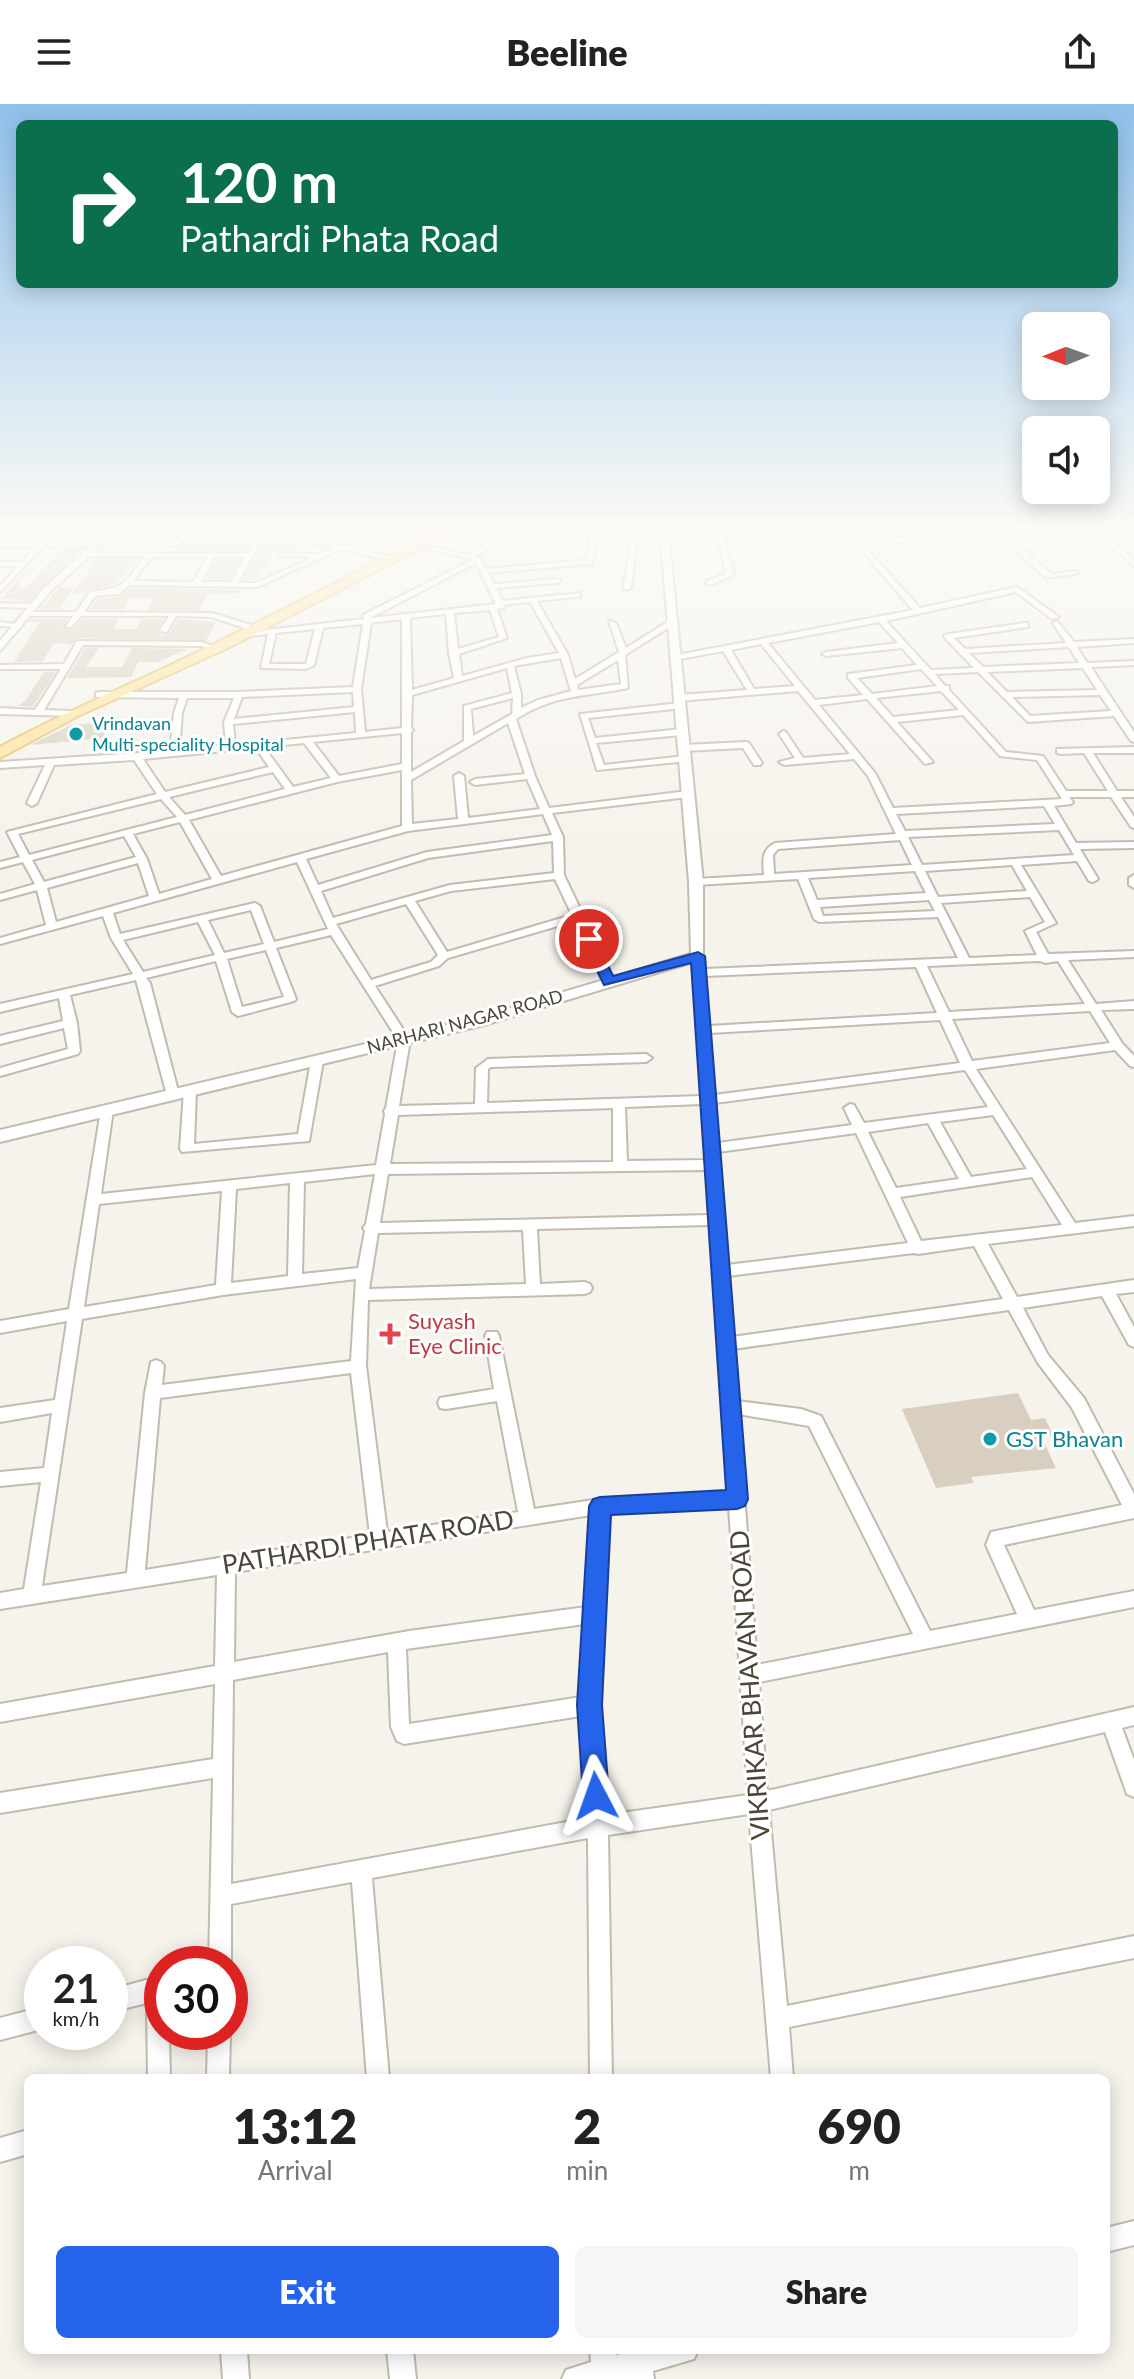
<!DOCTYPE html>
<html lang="en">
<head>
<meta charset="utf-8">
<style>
  body { margin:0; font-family:Lato,sans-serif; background:#f6f6f6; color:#222; height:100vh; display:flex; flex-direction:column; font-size:30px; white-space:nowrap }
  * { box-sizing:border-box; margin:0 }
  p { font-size:26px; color:#767676 }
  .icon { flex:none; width:44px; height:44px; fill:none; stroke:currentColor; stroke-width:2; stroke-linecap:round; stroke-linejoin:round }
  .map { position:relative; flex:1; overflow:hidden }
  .drawer { position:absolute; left:24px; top:1970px; width:1086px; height:280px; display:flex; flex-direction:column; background:#fff; border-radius:12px; box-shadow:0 4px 20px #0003 }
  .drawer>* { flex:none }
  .banner { position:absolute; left:16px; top:16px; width:1102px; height:168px; border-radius:12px; box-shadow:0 4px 20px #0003; background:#0b6e4f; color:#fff; overflow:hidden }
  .needle { width:52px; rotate:269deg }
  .fabs { position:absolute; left:1022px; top:208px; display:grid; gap:16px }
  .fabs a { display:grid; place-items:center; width:88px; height:88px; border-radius:12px; background:#fff; box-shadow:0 4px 20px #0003; font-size:40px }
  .speed { position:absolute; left:24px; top:1842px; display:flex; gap:16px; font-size:40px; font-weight:700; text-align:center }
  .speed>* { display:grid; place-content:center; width:104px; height:104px; border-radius:50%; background:#fff; box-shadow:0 4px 20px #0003; line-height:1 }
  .speed small { font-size:20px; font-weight:400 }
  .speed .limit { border:12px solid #d22; background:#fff; color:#111 }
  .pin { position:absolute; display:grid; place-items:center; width:68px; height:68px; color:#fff; margin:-34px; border:4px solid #fff; border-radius:50%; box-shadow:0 2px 8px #0007 }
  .me { position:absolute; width:88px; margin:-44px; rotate:356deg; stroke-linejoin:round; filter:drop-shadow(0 0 6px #0008) }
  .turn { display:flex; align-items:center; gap:28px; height:168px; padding:0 32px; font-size:36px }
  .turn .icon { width:104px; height:104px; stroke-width:2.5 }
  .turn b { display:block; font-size:56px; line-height:68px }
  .eta { display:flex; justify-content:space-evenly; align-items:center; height:136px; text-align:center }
  .eta b { font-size:48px; font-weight:800; line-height:56px }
  .primary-button { display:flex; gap:16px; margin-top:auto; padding:16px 32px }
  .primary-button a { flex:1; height:92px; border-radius:12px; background:#2563eb; color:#fff; font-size:32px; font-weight:800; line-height:92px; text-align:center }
  .primary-button a+a { background:#f6f6f6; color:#222 }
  header { display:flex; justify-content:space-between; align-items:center; height:104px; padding:0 32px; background:#fff; font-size:36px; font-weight:800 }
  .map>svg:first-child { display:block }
</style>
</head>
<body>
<header><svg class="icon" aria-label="menu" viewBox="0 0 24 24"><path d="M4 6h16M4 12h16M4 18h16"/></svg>Beeline<svg class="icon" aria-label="share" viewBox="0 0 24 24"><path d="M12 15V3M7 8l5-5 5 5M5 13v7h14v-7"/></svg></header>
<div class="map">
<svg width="1134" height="2275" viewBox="0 0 1134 2275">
  <rect width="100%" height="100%" fill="#f6f3ec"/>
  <g fill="#d8cfc1">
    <polygon points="0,425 45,425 39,434 0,434"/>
    <polygon points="195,426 221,426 213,440 216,444 222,443 234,427 249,427 249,442 246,446 177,446"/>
    <polygon points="260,431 296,439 293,446 274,448 256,476 243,476 261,443"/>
    <polygon points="62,445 83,445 29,497 2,494 31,460 18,481 24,486"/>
    <polygon points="96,455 139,455 116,479 86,489 73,489"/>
    <polygon points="216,456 240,456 229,475 206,475"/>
    <polygon points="60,483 74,484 59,505 40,505"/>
    <polygon points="131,484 243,486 241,489 208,490 199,506 147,506 154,494 130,494 124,505 91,505 98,495 119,493"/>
    <polygon points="31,515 67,515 63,523 71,527 82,515 119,515 114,525 136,525 142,515 164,515 157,527 164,531 170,529 178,515 216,518 206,537 77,534 72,540 54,539 43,557 14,558 40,518 28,518"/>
    <polygon points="85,544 99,544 86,563 122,563 132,544 188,545 158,558 138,558 131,573 67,574"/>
    <polygon points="44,568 56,568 33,603 18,602 25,597"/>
    <polygon points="99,619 105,624 104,634 30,641 71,621"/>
    <polygon points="1018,1289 1031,1316 1045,1314 1053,1331 1041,1332 1056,1364 971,1373 974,1379 936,1384 902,1305"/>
  </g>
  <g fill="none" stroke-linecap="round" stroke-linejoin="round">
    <g stroke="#c2bbae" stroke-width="4">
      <g id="minor">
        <polygon points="53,425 60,425 0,488 0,482 18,462 0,462 0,458 22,458"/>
        <polygon points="185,425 192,425 177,442 173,442"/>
        <polygon points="225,425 232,425 220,441 216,441"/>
        <path d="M253,425H270L359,445L371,425H378L366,447L397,455L393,457L341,445L257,483L130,481L119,490L95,492L84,508L212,509L254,522L255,524L251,526L211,513L176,512L167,528H164L160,526L169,512H81L70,524L66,522L73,512H27L23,510L27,508H76L90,488C126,483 123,481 145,452H85L83,449H248L252,442L249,435ZM259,427L334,444L319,450L279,449L281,452L313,453L256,479H238L258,442L255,435ZM152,453H207L193,478L133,477ZM214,453H245L231,478H201Z"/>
        <path d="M518,425H529L499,436L475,452L480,454L486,465L586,456L590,439L588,425H594L596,439L592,460L488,469L494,480L557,475L561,477L557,479L496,484L502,497L580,489V493H577L537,497L568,551L575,575L619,548L609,517L616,519L626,544L669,517L676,519L625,551L628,584C584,593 555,590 516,615L535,672L549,704L688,687L693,690L688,693L552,709L563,733L564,771L615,878L613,880L609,881L603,878L575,817L448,854L439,862L375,882L410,936L399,1002L475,1000L476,964L488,955L646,950L652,954L646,958L491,963L488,965L487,999L702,992L694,850L698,849L704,852L705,865L958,854L938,813L819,818L814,815L798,775L696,781L691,778L696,775L764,771C763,757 761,746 775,739L896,730L868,672L854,655L784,661L779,658L795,654L779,630L783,627L786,628L803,654L850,650L798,587L679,597L675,594L679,591L747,586L723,547L675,556H672V552L913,506L857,441L833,432V430L840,425H848L840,431L860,438L979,425H1005L1000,427L1052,470L1075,467L1079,469L1047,474L992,428L864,442L920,504L1017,483L1059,513L1052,515L1016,488L886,517L931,566L974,564L945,534L944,532L948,530L1025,519H1028V523L954,534L965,545L1066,539L1053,519L1057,517L1074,538L1134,535V539L1077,543L1087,559L1134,557V561L1091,563L1134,628V638L1131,637L1114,612L1028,618L978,568L935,570L945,582H949V586L1006,648L1043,652L1066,687H1108L1084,649L1060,650L1057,649V645L1134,643V649H1093L1117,687H1134V693H1121L1134,713V724L1131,723L1111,693H1069L1073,698L1071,700L1054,702L1076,739L1134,738V744L1080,745L1098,775L1093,778L1089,777L1077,757L1021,761L1056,819L1036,828L1048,850L1134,847V853L1068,856L1096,900L1134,897V905L1101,906L1122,939L1134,952V963L1130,962L1115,946L976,965L1075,1119L1134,1112V1122L988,1140L1017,1193L1134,1176V1188L1116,1190L1134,1223V1243L1129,1241L1102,1192L1023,1204L1048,1251L1084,1294L1134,1390V1414L1004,1441L1034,1506L1134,1487V1503L759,1578L767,1687L1134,1603V1621L1122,1624L1134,1656V1693L1127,1690L1105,1628L769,1706L787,1902L1134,1832V1854L789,1923L793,1974H771L749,1710L608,1731L612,1974H590L588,1734L372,1774L389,1974H367L352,1778L231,1800V1860H209L213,1674L0,1709V1689L213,1655L215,1580L0,1618V1600L215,1562L217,1471L0,1505V1489L24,1485L41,1378L0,1382V1368L44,1364L52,1309L0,1318V1304L55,1296L67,1217L0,1229V1217L69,1205L101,1006L107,1002L113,1006L101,1090L376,1061L385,1010L384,1007L386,1004L398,936L331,831L276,844L296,895L294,897L238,912L232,908L216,857L146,874L150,879L179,991L177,994H169L167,991L136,876L70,891L77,919L80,947L78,950L0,972V964L68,945L64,924L0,940V932L63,917L59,894L0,908V900L133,870L111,834L103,812L0,840V834L46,821L37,786L0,796V790L35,780L23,758L0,764V758L20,753L7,728L157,690L134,656L54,661L37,699L32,702L27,699L45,661L0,664V658L170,647L174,609L179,594L96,593V589L99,588H239L353,583L363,520L323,524L314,561L306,565L261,564L268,530L238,533L234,531L238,529L364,515L363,511L472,456L418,442V440L469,451L495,434ZM476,459L496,500L370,514ZM530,498L559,549L527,554L462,572L459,550L507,534L497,505L504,504V501ZM490,506L499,533L458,545L454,509ZM446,510L449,549L454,574L412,586L410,514ZM402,515V624L365,628L361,585L371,519ZM879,518L898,539L826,548L822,550L826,552L902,544L917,561L848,570V574L863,591L815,596L768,539ZM315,525L306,560H269L276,529ZM761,540L795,582L754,585L731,546ZM1069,543L1079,559L983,563L969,549ZM561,554L571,587L538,596L521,604V590L514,562ZM618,556L621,580L578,586L577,581ZM507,564L512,589L464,602V637L411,668V628L413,626L411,624L412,591ZM1083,564L1097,586L1007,588L987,568ZM921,565L937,582L872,590L857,574ZM941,587L959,606L893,613L876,594ZM353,588L354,603L234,615L242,593ZM1100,591L1111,607L1030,612L1012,593ZM187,594H234L224,618L226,641L179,646L182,609ZM513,594L512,610L473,632L471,605ZM867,595L925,660L933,658L897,618L963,611L1000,652L1037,656L1062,695L893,704L875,669L819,601ZM355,608L356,629L235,641L233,620ZM508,619L525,670L475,675L470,678L475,681L527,675L540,705L468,714L464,672L459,669L454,672L458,715L412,720L411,676ZM402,629V660L339,672L313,638ZM304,639L331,674L293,683L264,643ZM256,644L269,663L165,688L143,655ZM402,666V722L221,772L189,716L337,678ZM273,668L285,685L185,711L169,693ZM161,695L177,713L29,751L18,730ZM1044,702L1055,720L905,727L896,710ZM543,710L552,731L427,748L318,781L306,755L408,727ZM180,718L212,775L159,790L147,755L133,730ZM1059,726L1074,751L922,761L908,733ZM124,732L136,753L44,778L32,756ZM900,736L912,761L774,770L773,751L778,745ZM553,737L554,769L450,781L333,814L321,787L428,754ZM297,758L328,825L274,838L260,802L255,799L120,830L113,809ZM138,759L149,792L56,818L47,784ZM1012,761L1027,787L938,793L925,767ZM915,767L926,789L817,796L808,774ZM555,775L572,811L447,848L415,797L451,787ZM1030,793L1045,818L1025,827L1037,851L969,854L941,799ZM929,796L935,807L823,812L820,803ZM406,800L438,851L431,858L371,876L336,820ZM251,806L264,840L224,849L208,816ZM198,818L215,851L143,868L123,836ZM266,846L284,893L242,903L227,855ZM1040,857L1045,859L1058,857L1085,900L949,908L927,862ZM916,863L937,909L709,922L705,872ZM1090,907L1110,939L972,957L952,915ZM940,916L960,959L714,991L709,929ZM965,966L988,1003L864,1019L854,1001L850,1000L844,1004L852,1021L718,1039L715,999ZM702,1000L706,1056L627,1057L625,1003ZM613,1004V1058L390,1060L398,1011ZM993,1011L1027,1065L971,1073L940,1018ZM928,1019L959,1075L896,1084L868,1028ZM856,1029L908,1139L727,1161L718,1048ZM707,1066L709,1111L380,1119L388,1070ZM375,1070L366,1120L363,1124L365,1127L358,1164L302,1170L304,1078ZM1032,1073L1062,1121L921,1137L900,1093ZM290,1079L288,1172L231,1179L236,1085ZM222,1087L216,1181L84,1203L99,1100ZM710,1121L728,1388L600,1395L534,1405L499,1232L497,1228H487L485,1232L494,1285L440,1294L438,1299L440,1304L446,1305L497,1297L518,1408L387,1428L366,1262L368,1196L585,1190L590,1188L592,1184L590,1180L585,1178L540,1180L537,1125ZM523,1126L526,1180L369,1185L378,1129ZM974,1142L1003,1195L732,1233L728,1172L914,1149L918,1150ZM356,1175L351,1257L162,1281L164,1262L161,1258L156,1256L151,1258L145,1289L127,1469L42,1482L82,1215L223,1191ZM1009,1206L1038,1259L1072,1304L1122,1401L991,1428L986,1441L1017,1510L930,1527L821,1312L801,1305L737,1297L733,1245ZM351,1269L370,1431L230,1453L226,1451L219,1454L145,1466L160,1294ZM738,1310L809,1322L913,1530L757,1561ZM729,1403L748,1691L607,1711L599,1601L608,1409ZM591,1411L586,1503L409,1527L234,1558L235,1468ZM585,1520L581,1593L409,1620L406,1545ZM388,1548L391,1623L397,1637L404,1640L581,1612L588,1714L231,1780L233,1576Z"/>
        <polygon points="829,425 723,429 734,471 710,481 706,479 707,477 726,470 716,429 664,430 666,433 637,436 631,484 627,486 623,484 632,433 664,430 661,428 664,426"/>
        <polygon points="1090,425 1098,425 1134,456 1134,462"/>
        <polygon points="0,499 34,500 38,502 34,504 0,503"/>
        <polygon points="0,518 23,521 19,523 0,522"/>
        <polygon points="77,537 201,538 219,544 215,546 201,542 83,541 44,606 71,607 75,610 74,612 0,610 0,604 35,606 61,565 0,565 0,561 64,560"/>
        <polygon points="680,599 684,602 683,604 588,614 595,634 682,625 686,628 682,631 596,639 604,661 685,652 690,655 688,657 597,666 580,610"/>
        <polygon points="746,638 749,639 762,659 760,661 754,661 743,644 684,647 680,644 684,641"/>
        <polygon points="1134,771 1134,784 1129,781 1129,774"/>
        <polygon points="317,953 323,957 309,1037 182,1048 180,1045 184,987 190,983 196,987 194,1040 298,1030 311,957"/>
        <polygon points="146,1876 162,1884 162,1928 169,1928 170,1974 148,1974 147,1899 110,1908 110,1886"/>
        <polygon points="42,1903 42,1925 0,1936 0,1914"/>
        <polygon points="208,1928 230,1928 229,1974 207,1974"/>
        <polygon points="28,2026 28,2050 0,2058 0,2034"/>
        <polygon points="1134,2117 1134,2141 1106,2148 1106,2124"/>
        <polygon points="221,2246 247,2246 249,2275 223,2275"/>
        <polygon points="387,2246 413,2246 416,2275 390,2275"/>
        <polygon points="590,2246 616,2246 616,2251 637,2246 698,2246 694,2255 653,2267 654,2275 562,2275 566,2266 591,2258"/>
      </g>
    </g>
    <g stroke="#c2bbae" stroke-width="4">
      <g id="tertiary">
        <polygon points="109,425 119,425 50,488 0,547 0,537 44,484 91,442 0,443 0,437 97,436"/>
        <polygon points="660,425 668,425 703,778 703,855 484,921 0,1038 0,1026 476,914 691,850 689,778"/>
      </g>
    </g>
    <g stroke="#e6c16a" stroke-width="4">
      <path id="primary" d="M443,425H458L230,543L78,612L0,654V643C72,604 147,574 220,537C294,500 368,462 443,425Z"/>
    </g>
    <use href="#minor" fill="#fff" fill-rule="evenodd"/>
    <use href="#tertiary" fill="#fff" fill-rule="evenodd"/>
    <use href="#primary" fill="#ffe39c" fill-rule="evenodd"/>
  </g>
  <linearGradient id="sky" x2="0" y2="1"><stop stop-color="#8fc1ec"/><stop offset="0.57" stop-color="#fbfaf6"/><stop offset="1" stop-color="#fbfaf6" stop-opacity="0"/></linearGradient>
  <rect width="1134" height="744" fill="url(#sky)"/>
  <polygon fill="#2563eb" stroke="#184099" stroke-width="2" points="584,832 594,832 613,872 698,848 705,852 748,1395 745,1402 737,1405 611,1411 602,1601 609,1692 605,1701 596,1705 587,1701 583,1692 577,1601 589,1402 593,1395 600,1393 726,1386 691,859 604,881 582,835"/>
  <g fill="#0f9aa8" stroke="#fff" stroke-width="3">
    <circle cx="76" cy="630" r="8"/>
    <circle cx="990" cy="1335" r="8"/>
  </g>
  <path fill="#e0444e" stroke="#fff" stroke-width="3" d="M386 1218h8v8h8v8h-8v8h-8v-8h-8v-8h8z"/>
  <g text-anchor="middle" stroke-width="6" stroke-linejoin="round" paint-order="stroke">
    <g font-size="18" fill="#0d838f" stroke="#fff" text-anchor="start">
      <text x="92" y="626">Vrindavan<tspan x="92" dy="21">Multi-speciality Hospital</tspan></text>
    </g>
    <g font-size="18" fill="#4b4439" stroke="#fff">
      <text transform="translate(465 918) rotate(-15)" y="6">NARHARI NAGAR ROAD</text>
    </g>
    <g font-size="22" fill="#be3a42" stroke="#fff" text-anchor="start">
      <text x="408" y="1225">Suyash<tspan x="408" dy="25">Eye Clinic</tspan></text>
    </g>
    <g font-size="22" fill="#0d838f" stroke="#fff" text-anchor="start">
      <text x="1006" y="1343">GST Bhavan</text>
    </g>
    <g font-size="26" fill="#4b4439" stroke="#fff">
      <text transform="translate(368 1438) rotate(-9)" y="9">PATHARDI PHATA ROAD</text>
      <text transform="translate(750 1581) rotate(-94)" y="9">VIKRIKAR BHAVAN ROAD</text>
    </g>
  </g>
</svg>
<div class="fabs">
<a><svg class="needle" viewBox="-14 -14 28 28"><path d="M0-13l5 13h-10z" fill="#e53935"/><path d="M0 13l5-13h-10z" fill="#767676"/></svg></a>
<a><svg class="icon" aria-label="sound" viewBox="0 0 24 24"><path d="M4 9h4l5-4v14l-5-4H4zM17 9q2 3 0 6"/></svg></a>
</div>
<div class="speed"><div>21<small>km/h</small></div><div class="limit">30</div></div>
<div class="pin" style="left:589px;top:835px;background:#d93025"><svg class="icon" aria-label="arrive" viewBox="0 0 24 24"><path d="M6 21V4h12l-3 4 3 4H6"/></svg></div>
<svg class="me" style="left:596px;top:1692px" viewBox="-20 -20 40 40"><path d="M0-17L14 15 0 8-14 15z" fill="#2563eb" stroke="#fff" stroke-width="4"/></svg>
<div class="banner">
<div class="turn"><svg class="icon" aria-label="right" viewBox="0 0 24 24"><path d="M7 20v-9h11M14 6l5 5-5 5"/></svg><div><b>120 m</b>Pathardi Phata Road</div></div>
</div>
<section class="drawer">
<div class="eta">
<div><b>13:12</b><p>Arrival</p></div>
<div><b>2</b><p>min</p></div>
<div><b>690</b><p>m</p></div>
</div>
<div class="primary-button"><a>Exit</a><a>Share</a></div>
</section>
</div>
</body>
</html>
